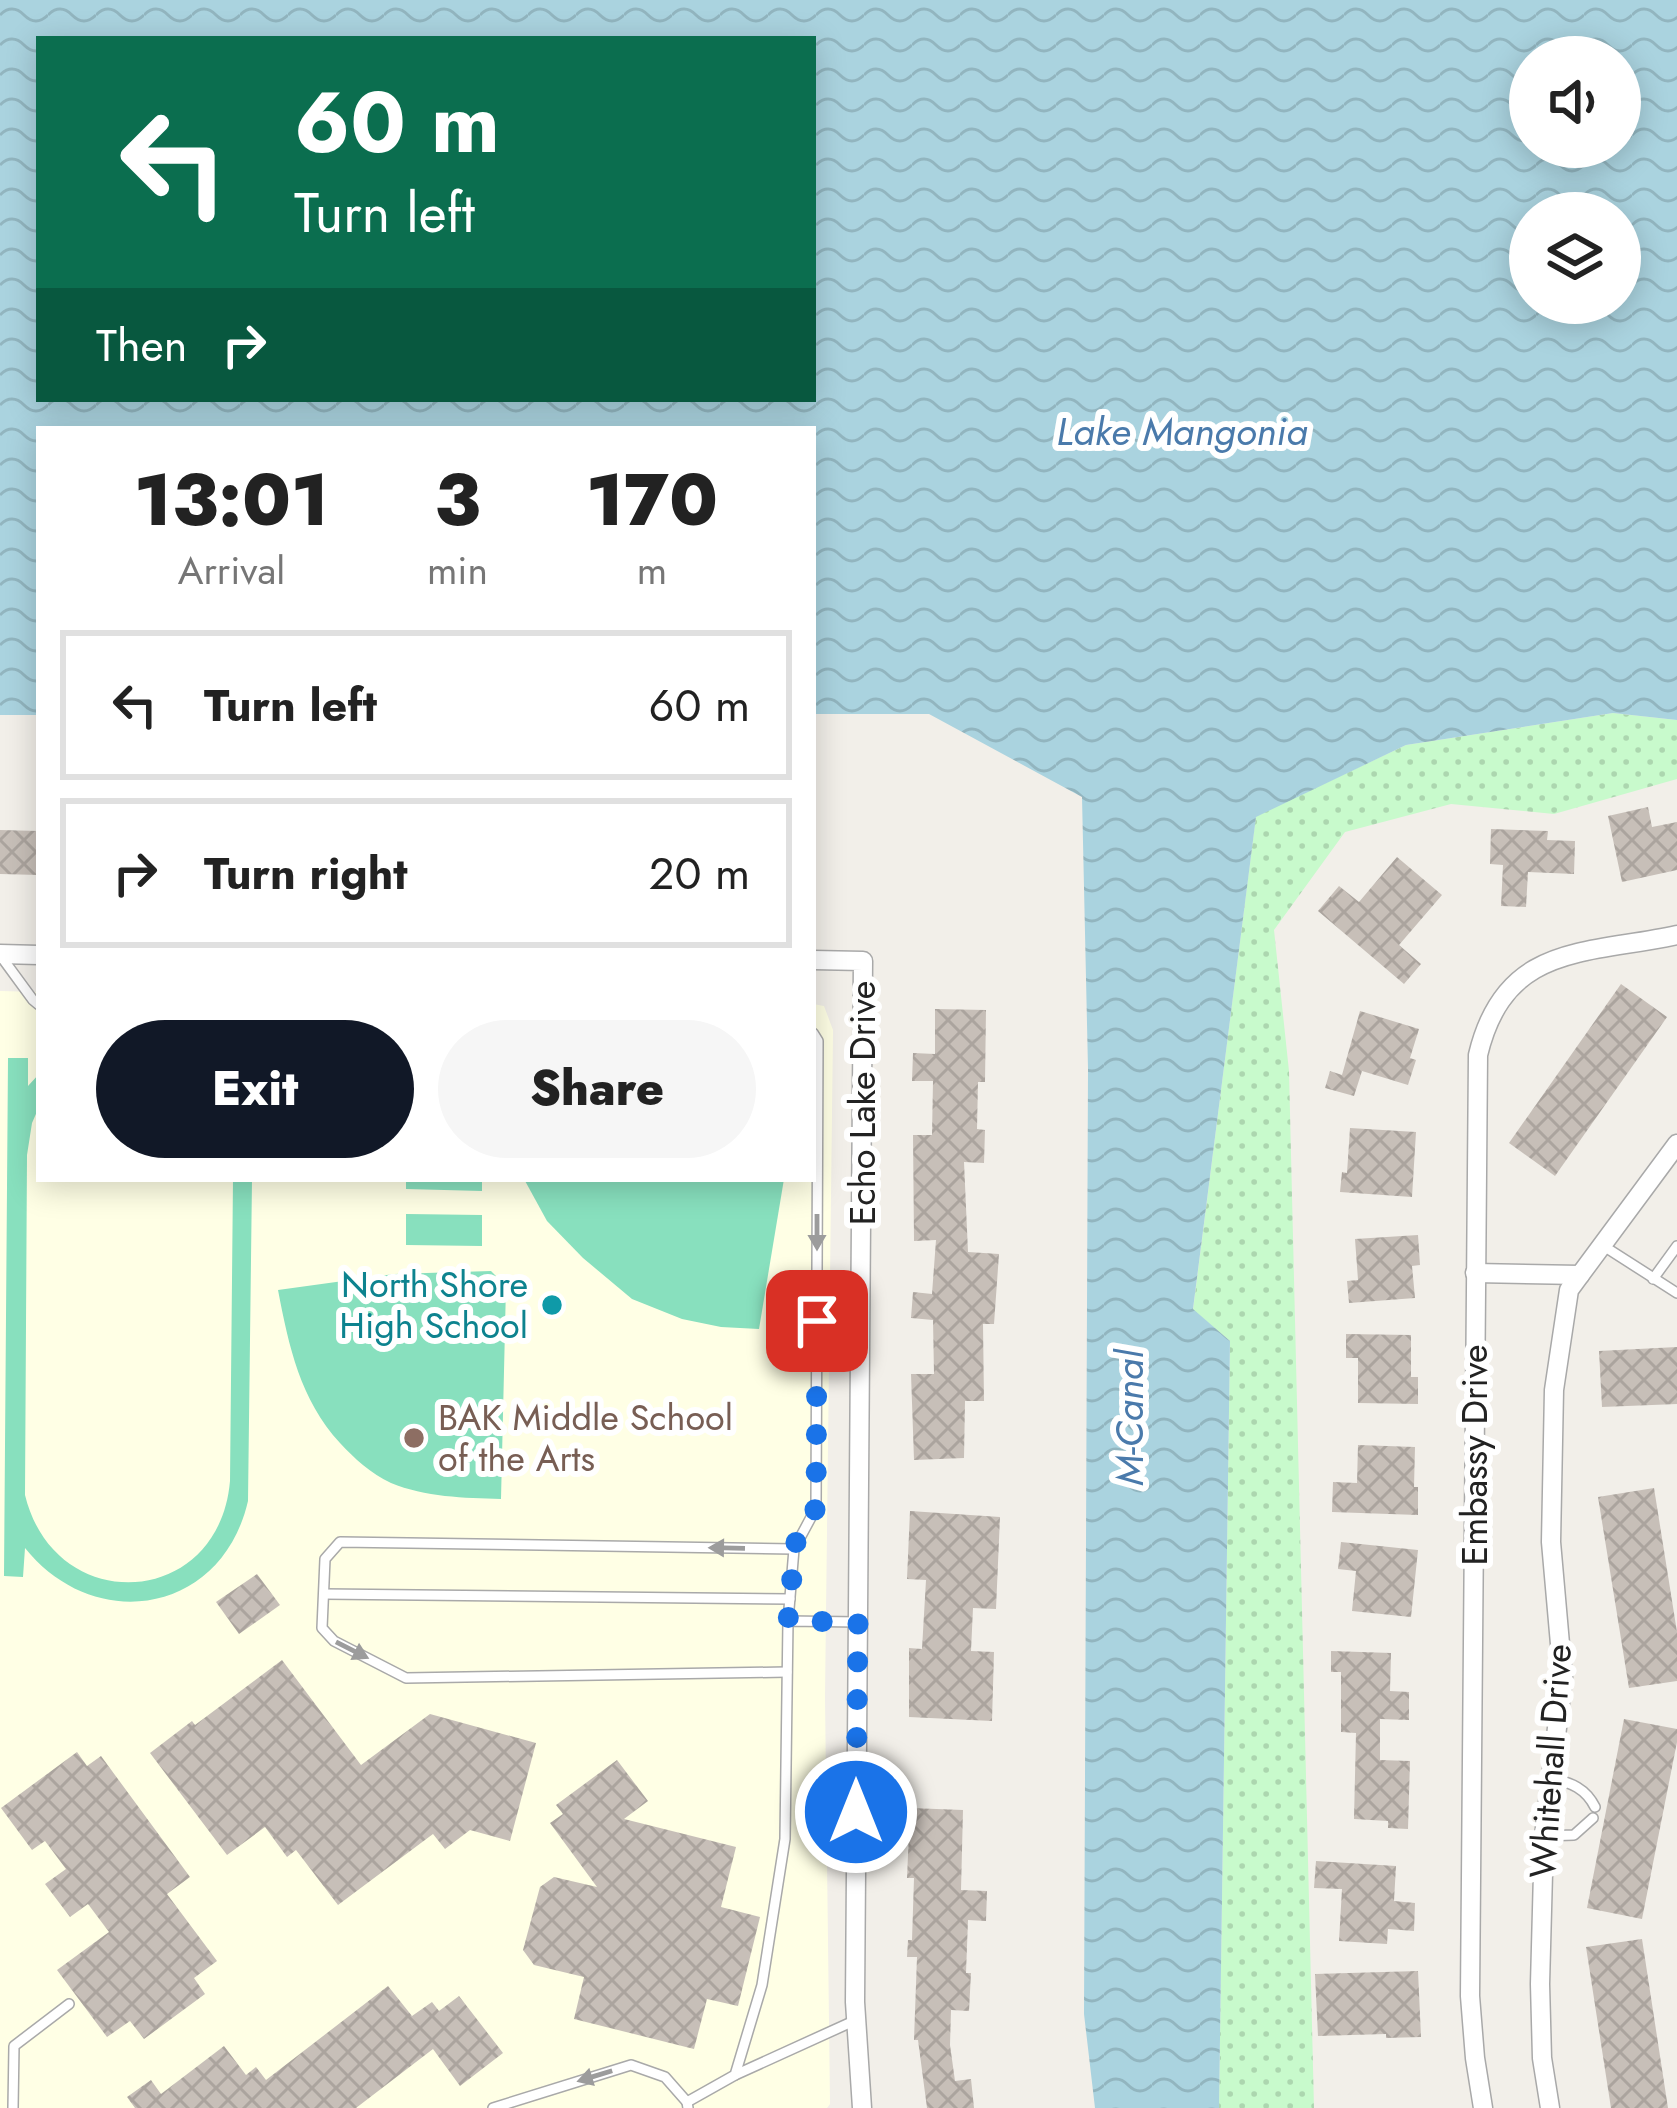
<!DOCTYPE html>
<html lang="en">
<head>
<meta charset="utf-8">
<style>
  body { margin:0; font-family:Jost,sans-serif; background:#f6f6f6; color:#222; height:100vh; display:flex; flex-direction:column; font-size:45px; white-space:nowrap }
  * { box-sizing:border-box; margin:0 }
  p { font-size:39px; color:#767676 }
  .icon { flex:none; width:66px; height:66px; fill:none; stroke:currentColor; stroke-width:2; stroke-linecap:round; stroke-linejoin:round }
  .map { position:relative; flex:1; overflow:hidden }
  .sheet { position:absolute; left:36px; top:426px; width:780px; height:756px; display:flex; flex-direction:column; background:#fff; border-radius:0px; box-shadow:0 6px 30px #0003 }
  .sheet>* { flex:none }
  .guide { position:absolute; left:36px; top:36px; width:780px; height:366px; border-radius:0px; box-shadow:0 6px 30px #0003; background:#0b6e4f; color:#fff; overflow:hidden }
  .controls { position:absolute; left:1509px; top:36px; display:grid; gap:24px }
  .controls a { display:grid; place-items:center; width:132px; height:132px; border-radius:50%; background:#fff; box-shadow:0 6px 30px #0003; font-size:60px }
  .pin { position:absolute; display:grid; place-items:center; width:102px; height:102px; color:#fff; margin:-51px; border-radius:24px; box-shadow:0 6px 18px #0006 }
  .me { position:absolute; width:132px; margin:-66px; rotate:0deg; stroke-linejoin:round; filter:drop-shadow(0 0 9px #0008) }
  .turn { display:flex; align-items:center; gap:42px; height:252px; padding:0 60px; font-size:54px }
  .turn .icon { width:156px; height:156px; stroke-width:2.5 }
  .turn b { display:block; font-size:84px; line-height:102px }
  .then { display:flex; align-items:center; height:114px; padding:0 60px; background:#0003; gap:24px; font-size:45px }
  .eta { display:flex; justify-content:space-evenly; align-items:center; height:204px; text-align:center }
  .eta b { font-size:72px; font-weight:800; line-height:84px }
  .action { display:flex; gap:24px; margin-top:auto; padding:24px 60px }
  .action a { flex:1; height:138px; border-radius:72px; background:#111827; color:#fff; font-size:48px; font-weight:800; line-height:138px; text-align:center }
  .action a+a { background:#f6f6f6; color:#222 }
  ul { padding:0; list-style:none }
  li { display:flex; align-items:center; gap:36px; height:150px; margin:0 24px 18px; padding:0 36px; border:6px solid #e0e0e0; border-radius:0px }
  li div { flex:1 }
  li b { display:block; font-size:45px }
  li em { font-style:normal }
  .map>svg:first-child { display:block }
</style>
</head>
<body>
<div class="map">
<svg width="1677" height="2108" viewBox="0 0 1677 2108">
  <defs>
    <pattern id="park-dots" width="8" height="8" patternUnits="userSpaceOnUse" patternTransform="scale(3)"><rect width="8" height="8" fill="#c8facc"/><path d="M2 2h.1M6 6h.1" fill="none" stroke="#acd6af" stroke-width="1.8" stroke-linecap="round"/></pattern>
    <pattern id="water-waves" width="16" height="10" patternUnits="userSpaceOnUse" patternTransform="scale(3)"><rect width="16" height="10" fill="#aad3df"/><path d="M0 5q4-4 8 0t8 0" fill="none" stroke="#92b5bf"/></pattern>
    <pattern id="building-cross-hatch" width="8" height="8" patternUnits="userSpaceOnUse" patternTransform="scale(3)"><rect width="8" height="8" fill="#c7bfb8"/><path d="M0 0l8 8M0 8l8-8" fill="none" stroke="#aba49e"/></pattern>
  </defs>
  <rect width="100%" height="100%" fill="#f2efe9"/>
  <polygon fill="#ffffe5" points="0,991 39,992 39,1179 813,1179 813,1004 824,1006 833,1030 825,1697 830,2104 827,2108 0,2108"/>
  <polygon fill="url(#park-dots)" points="1613,713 1677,720 1677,779 1554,814 1451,804 1345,832 1274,930 1289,1071 1314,2108 1219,2108 1230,1341 1193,1310 1256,816 1406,745"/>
  <g fill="#88e0be">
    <path d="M8,1058H28V1086L39,1074V1107L32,1123L27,1155L25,1495C55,1618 219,1609 230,1481L233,1179H252L248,1501C222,1614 95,1635 25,1548L23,1577L4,1576Z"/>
    <polygon points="406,1179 482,1179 482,1191 406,1189"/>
    <polygon points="524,1179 784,1179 759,1329 721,1327 682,1319 632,1299 583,1258 547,1221"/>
    <polygon points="406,1214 482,1215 482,1246 406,1245"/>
    <path d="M491,1271L506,1286L501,1499C464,1498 425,1497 391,1483C371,1474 354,1458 340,1443C300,1399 289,1347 278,1290L394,1274Z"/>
  </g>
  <path fill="url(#water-waves)" fill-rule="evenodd" d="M0,0H1677V720L1613,713L1406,745L1256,817L1193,1309L1230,1341L1219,2108H1095L1084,2014L1088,1069L1082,797L929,714H813V429H39V715H0ZM39,39H813V399H39ZM1530,57H1620V147H1530ZM1530,213H1620V303H1530Z"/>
  <g fill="url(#building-cross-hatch)">
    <polygon points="1648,807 1652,827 1677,822 1677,870 1622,882 1608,816"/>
    <polygon points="1491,829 1548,831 1547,840 1575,841 1574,874 1528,872 1526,907 1501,906 1503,865 1490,864"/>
    <polygon points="0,830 39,831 39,875 0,874"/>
    <polygon points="1397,857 1442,895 1399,945 1421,964 1404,984 1318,911 1339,886 1359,902"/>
    <polygon points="1621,984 1667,1017 1555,1176 1509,1143"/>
    <polygon points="935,1009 986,1010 985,1082 978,1082 977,1129 985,1130 984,1163 964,1162 968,1252 999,1254 994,1324 983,1324 984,1401 965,1401 964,1458 914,1460 911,1374 934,1374 933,1320 911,1318 913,1292 932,1294 936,1240 914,1241 913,1135 932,1135 933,1081 912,1081 913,1053 935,1054"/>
    <polygon points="1360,1011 1419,1029 1410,1058 1416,1060 1408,1085 1362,1071 1354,1096 1325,1088 1330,1071 1342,1075"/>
    <polygon points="1350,1128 1416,1132 1412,1197 1340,1192 1342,1172 1347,1173"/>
    <polygon points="1418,1235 1420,1265 1412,1266 1415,1298 1349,1303 1347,1281 1358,1280 1355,1239"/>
    <polygon points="1346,1334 1411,1335 1411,1377 1418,1377 1418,1404 1358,1403 1358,1358 1346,1358"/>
    <polygon points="1677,1347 1677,1404 1602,1407 1599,1351"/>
    <polygon points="1358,1445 1415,1447 1414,1487 1418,1487 1418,1515 1332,1512 1333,1482 1357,1483"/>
    <polygon points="1654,1488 1677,1632 1677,1681 1629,1688 1598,1497"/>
    <polygon points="910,1511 1000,1517 996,1609 973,1608 971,1651 994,1652 992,1721 909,1717 909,1648 922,1649 926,1580 907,1579"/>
    <polygon points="1341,1542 1418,1550 1411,1617 1352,1611 1356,1571 1338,1569"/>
    <polygon points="257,1574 280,1605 239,1634 216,1602"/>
    <polygon points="1331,1651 1391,1653 1390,1691 1409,1692 1409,1720 1380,1719 1380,1760 1410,1761 1408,1829 1388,1828 1388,1821 1354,1819 1356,1733 1341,1732 1341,1672 1331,1672"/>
    <polygon points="282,1660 361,1765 430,1714 536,1743 510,1841 470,1830 445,1849 433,1834 338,1905 296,1850 287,1857 265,1827 227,1855 150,1753 192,1721 195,1725"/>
    <polygon points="1624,1719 1677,1729 1677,1742 1642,1919 1587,1908"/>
    <polygon points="77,1752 87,1766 101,1756 190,1877 167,1894 217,1961 194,1978 205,1994 144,2039 130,2021 107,2037 57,1970 109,1932 88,1904 70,1917 45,1884 66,1869 45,1841 32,1850 1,1808"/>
    <polygon points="617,1760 648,1801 624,1819 736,1847 721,1907 760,1917 738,2006 707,1999 694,2049 574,2019 584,1977 534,1965 523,1950 540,1887 554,1877 597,1887 550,1823 563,1814 556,1805"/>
    <polygon points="910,1808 963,1810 961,1890 987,1891 986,1921 968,1920 966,1973 971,1973 969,2011 951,2010 950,2045 955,2081 971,2079 974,2108 927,2108 918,2040 914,2040 917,1957 907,1957 908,1940 912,1940 914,1878 907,1878"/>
    <polygon points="1316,1861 1396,1866 1394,1901 1415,1903 1414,1931 1388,1929 1387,1944 1339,1941 1342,1889 1314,1888"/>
    <polygon points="1642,1939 1668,2108 1611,2108 1586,1947"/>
    <polygon points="1418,1971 1421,2037 1386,2038 1386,2034 1318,2036 1315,1974"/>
    <polygon points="388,1986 412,2016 432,2002 439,2011 459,1996 503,2053 460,2086 433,2049 356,2108 135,2108 127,2097 151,2080 161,2094 224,2046 246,2075 256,2067 266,2080"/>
  </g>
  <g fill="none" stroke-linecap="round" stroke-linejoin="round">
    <g stroke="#a9a9a9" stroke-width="12">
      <g id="lane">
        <polyline points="0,955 33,1000 39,1005"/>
        <polyline points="1602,1245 1677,1293"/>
        <polyline points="1653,1279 1677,1246"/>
        <polyline points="324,1594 790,1599"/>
        <polyline points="788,1621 794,1549"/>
        <polyline points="787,1672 406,1678 334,1641 322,1628 325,1559 340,1542 794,1549 816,1508 818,1041 813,1033"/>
        <path d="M1552,1779C1571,1782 1586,1789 1595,1807"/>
        <polyline points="1544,1836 1574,1835 1593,1818"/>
        <polyline points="735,2075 856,2020"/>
        <polyline points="13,2108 14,2046 69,2004"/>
        <polyline points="493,2108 631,2065 665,2077 687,2102"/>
        <polyline points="688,2108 687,2102 735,2075 762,1985 785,1839 788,1621 858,1622"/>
      </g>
    </g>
    <g stroke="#a9a9a9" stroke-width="21">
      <g id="street">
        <polyline points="0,954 39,955"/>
        <polyline points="813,960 863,961 855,2002 862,2108"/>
        <polyline points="1475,1273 1580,1275 1677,1144"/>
        <path d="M1483,2108L1475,2058L1470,1996L1478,1055C1505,942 1587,955 1677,935"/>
        <polyline points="1550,2108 1542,2058 1540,1984 1544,1836 1563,1678 1551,1542 1554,1390 1569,1290 1580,1275"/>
      </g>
    </g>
    <use href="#lane" stroke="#fff" stroke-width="9"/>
    <use href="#street" stroke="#fff" stroke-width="18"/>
  </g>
  <defs><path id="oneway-solid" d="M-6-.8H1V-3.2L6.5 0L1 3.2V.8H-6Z" transform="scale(3)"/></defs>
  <g fill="#9c9c9c">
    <use href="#oneway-solid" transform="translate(817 1232) rotate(90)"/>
    <use href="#oneway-solid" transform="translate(727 1548) rotate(-179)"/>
    <use href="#oneway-solid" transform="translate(352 1650) rotate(27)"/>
    <use href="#oneway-solid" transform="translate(595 2076) rotate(163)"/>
  </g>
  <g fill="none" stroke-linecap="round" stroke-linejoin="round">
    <polyline stroke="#1a73e8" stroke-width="21" stroke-dasharray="0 37.8" points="817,1321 816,1508 795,1544 788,1621 858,1622 856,1812"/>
  </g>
  <circle fill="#0f9aa8" stroke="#fff" stroke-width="4.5" cx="552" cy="1305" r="12"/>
  <circle fill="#8d6e63" stroke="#fff" stroke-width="4.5" cx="414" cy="1438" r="12"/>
  <g text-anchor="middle" stroke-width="12" stroke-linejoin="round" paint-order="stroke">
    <g font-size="36" fill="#222" stroke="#fff">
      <text transform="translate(862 1103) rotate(-90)" y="13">Echo Lake Drive</text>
      <text transform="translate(1474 1455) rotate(-90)" y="13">Embassy Drive</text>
      <text transform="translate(1550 1761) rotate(-86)" y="13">Whitehall Drive</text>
    </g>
    <g font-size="36" fill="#0d838f" stroke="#fff" text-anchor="end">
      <text x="528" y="1297">North Shore<tspan x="528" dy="41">High School</tspan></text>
    </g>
    <g font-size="36" fill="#785e54" stroke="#fff" text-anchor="start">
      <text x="438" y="1430">BAK Middle School<tspan x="438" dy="41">of the Arts</tspan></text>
    </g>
    <g font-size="39" font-style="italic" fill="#4a7aab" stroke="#fff">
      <text x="1182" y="445">Lake Mangonia</text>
      <text transform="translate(1129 1418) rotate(-90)" y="14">M-Canal</text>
    </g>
  </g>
</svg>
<div class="controls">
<a><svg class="icon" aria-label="sound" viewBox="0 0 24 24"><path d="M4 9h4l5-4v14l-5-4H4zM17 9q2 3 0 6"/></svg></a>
<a><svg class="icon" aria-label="layers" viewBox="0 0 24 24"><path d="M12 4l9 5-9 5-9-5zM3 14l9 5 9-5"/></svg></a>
</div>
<div class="pin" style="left:817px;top:1321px;background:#d93025"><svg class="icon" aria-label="arrive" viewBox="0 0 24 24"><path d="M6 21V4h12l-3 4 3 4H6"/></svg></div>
<svg class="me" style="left:856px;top:1812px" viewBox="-20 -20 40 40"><circle r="17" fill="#1a73e8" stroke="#fff" stroke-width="3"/><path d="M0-11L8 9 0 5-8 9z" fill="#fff"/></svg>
<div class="guide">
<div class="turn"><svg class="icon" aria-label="left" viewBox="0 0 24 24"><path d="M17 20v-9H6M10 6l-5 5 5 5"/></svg><div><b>60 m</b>Turn left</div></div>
<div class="then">Then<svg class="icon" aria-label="right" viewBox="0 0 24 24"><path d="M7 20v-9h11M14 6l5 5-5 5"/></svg></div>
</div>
<section class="sheet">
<div class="eta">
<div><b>13:01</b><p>Arrival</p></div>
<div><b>3</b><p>min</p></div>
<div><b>170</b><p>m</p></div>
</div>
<ul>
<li><svg class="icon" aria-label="left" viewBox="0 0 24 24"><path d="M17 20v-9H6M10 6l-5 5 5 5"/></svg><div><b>Turn left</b></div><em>60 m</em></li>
<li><svg class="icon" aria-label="right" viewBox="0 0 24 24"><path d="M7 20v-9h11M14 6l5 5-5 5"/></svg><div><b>Turn right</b></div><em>20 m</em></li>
</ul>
<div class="action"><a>Exit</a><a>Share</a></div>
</section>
</div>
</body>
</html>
